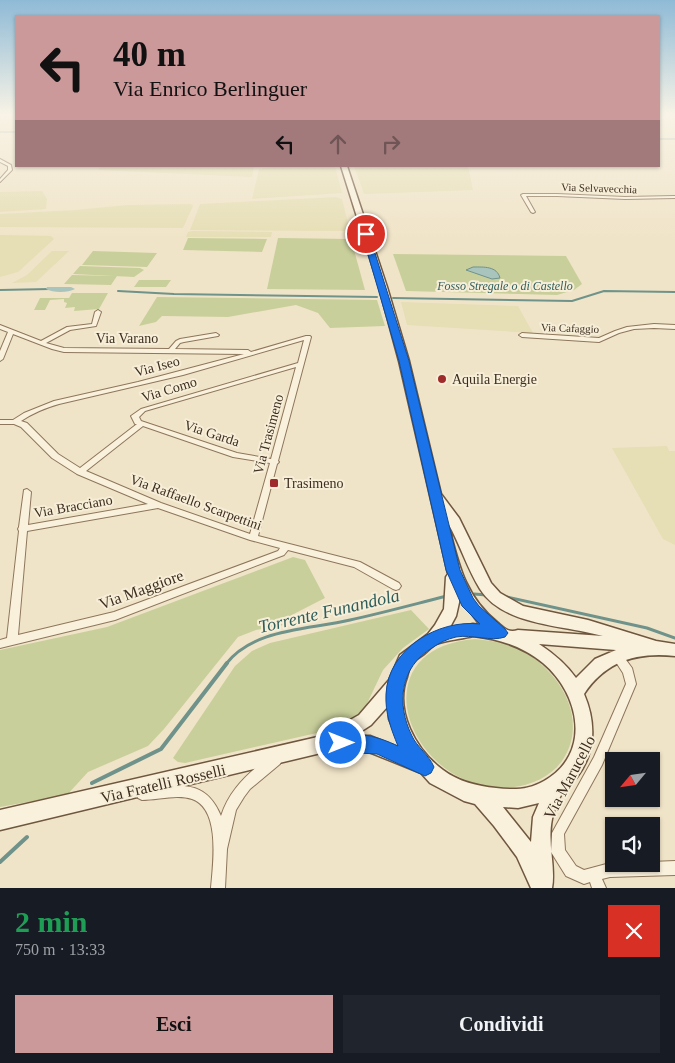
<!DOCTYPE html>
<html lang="it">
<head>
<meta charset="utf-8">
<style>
  body { margin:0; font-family:"Times New Roman",serif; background:#20242c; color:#f1f3f6; height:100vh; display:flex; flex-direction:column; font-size:19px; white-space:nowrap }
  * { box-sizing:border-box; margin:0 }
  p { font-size:16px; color:#9ea1a6 }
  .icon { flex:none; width:28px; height:28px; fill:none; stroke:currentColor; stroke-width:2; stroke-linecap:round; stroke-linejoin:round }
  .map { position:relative; height:888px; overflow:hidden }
  .drawer { display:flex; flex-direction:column; background:#171b24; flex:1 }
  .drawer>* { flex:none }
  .guide { position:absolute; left:15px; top:15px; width:645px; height:152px; border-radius:0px; box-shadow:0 1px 4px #0004; background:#cc999b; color:#111; overflow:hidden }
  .needle { width:32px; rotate:241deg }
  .tools { position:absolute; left:605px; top:752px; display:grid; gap:10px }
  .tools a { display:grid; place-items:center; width:55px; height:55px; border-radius:0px; background:#171b24; box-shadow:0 1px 4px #0004; font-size:25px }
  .pin { position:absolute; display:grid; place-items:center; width:42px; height:42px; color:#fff; margin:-21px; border:2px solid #fff; border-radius:50%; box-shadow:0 1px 5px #0007 }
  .me { position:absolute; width:55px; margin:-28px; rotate:90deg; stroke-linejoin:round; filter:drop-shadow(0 0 4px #0008) }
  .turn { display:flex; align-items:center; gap:18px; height:105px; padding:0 15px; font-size:22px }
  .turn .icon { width:65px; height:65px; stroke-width:2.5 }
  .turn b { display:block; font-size:35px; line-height:42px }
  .lanes { display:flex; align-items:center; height:48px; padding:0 15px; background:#0003; justify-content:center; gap:25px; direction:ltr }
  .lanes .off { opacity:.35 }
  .round { display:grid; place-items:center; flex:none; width:52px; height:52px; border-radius:0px; background:#20242c }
  .head { display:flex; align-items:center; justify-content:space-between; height:85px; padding:0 15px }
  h1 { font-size:30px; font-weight:700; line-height:38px; color:#1e9e55 }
  .button { display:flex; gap:10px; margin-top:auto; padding:10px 15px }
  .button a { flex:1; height:58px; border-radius:0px; background:#cc999b; color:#111; font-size:20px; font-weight:700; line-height:58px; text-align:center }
  .button a+a { background:#20242c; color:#f1f3f6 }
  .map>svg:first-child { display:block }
</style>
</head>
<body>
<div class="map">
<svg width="675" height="888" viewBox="0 0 675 888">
  <rect width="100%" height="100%" fill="#f0e4c8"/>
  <g fill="#e6deb5">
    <rect x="0" y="114" width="16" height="16"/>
    <polygon points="100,166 254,166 252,177 98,170"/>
    <polygon points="280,166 335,166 342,193 252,199 259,169"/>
    <polygon points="354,166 468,166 473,190 364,194"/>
    <polygon points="42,191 47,199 46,209 0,212 0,192"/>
    <polygon points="336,197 342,199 350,231 190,230 200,204"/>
    <polygon points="191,204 193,206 183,228 0,227 0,214 75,210 127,205"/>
    <polygon points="192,231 272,232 271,237 186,237 188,232"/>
    <polygon points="0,235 51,236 54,239 18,272 0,277"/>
    <polygon points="52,251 69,251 36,282 12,283 27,275"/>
    <polygon points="401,302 518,306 533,333 407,325"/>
    <polygon points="667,446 669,451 675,451 675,545 663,539 612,448"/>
  </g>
  <g fill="#c9cf9b">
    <polygon points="188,238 267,239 262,252 183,250"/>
    <polygon points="278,238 351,239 365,290 267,289"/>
    <polygon points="93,251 157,253 147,267 82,265"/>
    <polygon points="393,254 566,256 582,284 574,290 557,295 406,291"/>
    <polygon points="80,266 140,268 144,270 134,277 73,274"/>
    <polygon points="72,275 117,276 111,285 64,284"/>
    <polygon points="139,280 171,280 166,287 134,287"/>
    <polygon points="72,293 108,293 99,309 74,311 75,307 65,308 67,303 64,302 64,299 50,300 45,310 34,310 40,298 69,298"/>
    <polygon points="157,297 377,300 385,326 330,328 318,313 296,305 228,317 162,316 156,322 139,326"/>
    <polygon points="293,557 305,560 325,598 282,620 284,625 256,630 238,637 164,729 148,746 88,772 67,795 0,807 0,650 107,627"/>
    <polygon points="411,610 429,629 403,648 383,670 364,710 342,725 330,730 185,763 178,762 173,758 235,666 252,651 270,643"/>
    <path d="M475,639C487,640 500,642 512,646C555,663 592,717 562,761C551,776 532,785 514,787C411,798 353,649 475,639Z"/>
  </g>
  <path fill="#a9c4bc" stroke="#6f938a" d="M473,267C484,267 497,266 500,278L492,279L466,270Z"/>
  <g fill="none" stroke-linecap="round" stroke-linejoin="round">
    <g stroke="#6f938a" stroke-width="1">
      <polyline points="0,132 16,132"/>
      <polyline points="659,139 675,139"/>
    </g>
    <g stroke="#6f938a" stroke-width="2">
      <polyline points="0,290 50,289"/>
      <polyline points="118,291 174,294 377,297"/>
      <polyline points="393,298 572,301 604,291 675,292"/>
    </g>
    <g stroke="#6f938a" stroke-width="3">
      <polyline points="474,594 487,595"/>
      <polyline points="507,597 647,628 675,638"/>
      <path d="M226,664C254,628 309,630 350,620C382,613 415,604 447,596"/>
    </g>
    <g stroke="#6f938a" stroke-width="4">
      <polyline points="92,783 161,749 227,663"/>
      <polyline points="0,862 27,837"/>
    </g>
    <path fill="#a9c4bc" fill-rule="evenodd" d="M47,287H71L75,289C68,293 53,293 46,289Z"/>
    <g stroke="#8d765c" stroke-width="2">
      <g id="street">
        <polygon points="0,159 11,165 12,170 0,182 0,179 8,170 8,166 0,162"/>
        <polygon points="523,194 557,194 625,197 675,196 675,198 625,199 557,196 526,196 535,212 533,213 531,212 521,195"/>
        <path d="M98,310L101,312L96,326L70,330L46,343L64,348L169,349L176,341L180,339L216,333L219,335L218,336L184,342L180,343L175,349L248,350L251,352L306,336H310L311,337L278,461L279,462L277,464L258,536L360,562L399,583L401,586L399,589L396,590L393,589L354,567L288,550L284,555L115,620L0,648V640L7,638L19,531L18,529L19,527L24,490L27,489L31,492L28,525L148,504L77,474L52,458L21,427L14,424H0V420H13L24,413L54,401L138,382L244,354L64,352L52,349L13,334L3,359L0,361V351L8,332L0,329V325L41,341L67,327L92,324L95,312ZM304,340L298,363L141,409L131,416L135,424H137L80,468L58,454L27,423L21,421C33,413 45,408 59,404L183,375ZM296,367L271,459L237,453L141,421L139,417L145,411ZM143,426L233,457L270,463L250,534L161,503L86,471ZM158,508L250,540L280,548L278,551L114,612L18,635L27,531Z"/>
        <polygon points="654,324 675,325 675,329 654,328 634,329 619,333 599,342 522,337 519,335 522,333 599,338 615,331 627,327"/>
        <polygon points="617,652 621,653 632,668 636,684 602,765 564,834 565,850 576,866 584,870 610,863 651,864 651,862 675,861 675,875 610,877 602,879 606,888 592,888 590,882 584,884 566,876 551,852 552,833 594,757 626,684 623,673 612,656 613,653"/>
        <path d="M276,754L280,756L282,760L280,764L250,789L244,797L236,810L227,849L225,888H211C213,864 221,809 192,799C177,794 158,800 142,800L138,798L136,794L138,790L142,788C177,787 204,776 221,816C228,794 242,779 259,765C265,761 270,757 276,754Z"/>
      </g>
    </g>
    <g stroke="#6f573f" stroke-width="3">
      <path id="secondary" d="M341,166H347L387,287L409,361L441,494L459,518L491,583L500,593L523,606L588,620L656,641L675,644V656C637,652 606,661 584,694C596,722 596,752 577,777C574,781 569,784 566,788C559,796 554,810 552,819C547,843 556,868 552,888H531L517,857L494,826L475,804L464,801L430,783L421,773L369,752H325L0,830V810L322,736L359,715L389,680L400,655L428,634L435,625L444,609L446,577L448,574L399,361L379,287ZM448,523C460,544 467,568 480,589C503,626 565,625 603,636L518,630C509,633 505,629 498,623C464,596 458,562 448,523ZM460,598L480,625L473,624L449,629L456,616ZM473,636C499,639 522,646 543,663C580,694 592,754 544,781C529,790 513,790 496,788C477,786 459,782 443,770C416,750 394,711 407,677C408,673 409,667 412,663C415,660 420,657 424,654C428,651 432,646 436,644C447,640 461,639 473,636ZM539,644L616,650L595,659L576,678C566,664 554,654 539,644ZM388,706L389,719L402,749L370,736H354L371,725ZM539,803L533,817L531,842L503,807L518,808Z"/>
    </g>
    <use href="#street" fill="#faf1dc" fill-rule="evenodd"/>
    <use href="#secondary" fill="#faf1dc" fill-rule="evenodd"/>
  </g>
  <linearGradient id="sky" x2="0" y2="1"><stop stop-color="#8fbad6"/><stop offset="0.48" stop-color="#f8f3e6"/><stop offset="1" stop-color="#f8f3e6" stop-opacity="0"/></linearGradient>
  <rect width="675" height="238" fill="url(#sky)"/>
  <path fill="#1a73e8" stroke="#114b97" d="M366,232L369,234L409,361L460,570L473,598L479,606L505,629L508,633L505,637C491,642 472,634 456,637C447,639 439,643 432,648C400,667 396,704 412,736C417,747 429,755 434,767L431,773L425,776L377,754L341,752L335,749L332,743L335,737C356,730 379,737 398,746C391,729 385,713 386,694C388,649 438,619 480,624L462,606L446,570L399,361L362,234Z"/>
  <g fill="#9e2a2b" stroke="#f7eed8" stroke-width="2">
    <circle cx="442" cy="379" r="5"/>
    <rect x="269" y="478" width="10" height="10" rx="2.5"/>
  </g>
  <g text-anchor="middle" stroke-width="4" stroke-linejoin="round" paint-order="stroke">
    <g font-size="11" fill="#3d2e20" stroke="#f7eed8">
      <text transform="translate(599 188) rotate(2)" y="4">Via Selvavecchia</text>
      <text transform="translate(570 328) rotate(2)" y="4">Via Cafaggio</text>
    </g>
    <g font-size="12" font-style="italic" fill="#2f5d5a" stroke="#f7eed8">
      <text x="505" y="290">Fosso Stregale o di Castello</text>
    </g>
    <g font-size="14" fill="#3d2e20" stroke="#f7eed8">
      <text x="127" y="343">Via Varano</text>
      <text transform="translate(157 366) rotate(-15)" y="5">Via Iseo</text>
      <text transform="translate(169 389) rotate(-17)" y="5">Via Como</text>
      <text transform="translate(212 433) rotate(18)" y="5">Via Garda</text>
      <text transform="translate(268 434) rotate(-75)" y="5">Via Trasimeno</text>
      <text transform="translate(196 502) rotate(20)" y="5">Via Raffaello Scarpettini</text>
      <text transform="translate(73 506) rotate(-10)" y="5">Via Bracciano</text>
    </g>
    <g font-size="14" fill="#3d2e20" stroke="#f7eed8" text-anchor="start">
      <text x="452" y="384">Aquila Energie</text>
      <text x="284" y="488">Trasimeno</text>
    </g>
    <g font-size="16" fill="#3d2e20" stroke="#f7eed8">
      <text transform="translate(141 589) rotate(-20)" y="6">Via Maggiore</text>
      <text transform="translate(569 777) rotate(-62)" y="6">Via Marucello</text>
      <text transform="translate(163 783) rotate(-13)" y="6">Via Fratelli Rosselli</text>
    </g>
    <g font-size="18" font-style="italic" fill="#2f5d5a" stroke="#f7eed8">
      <text transform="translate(329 611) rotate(-13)" y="6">Torrente Funandola</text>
    </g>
  </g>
</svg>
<div class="tools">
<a><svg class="needle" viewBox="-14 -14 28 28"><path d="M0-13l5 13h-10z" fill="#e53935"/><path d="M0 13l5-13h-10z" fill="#9ea1a6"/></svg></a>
<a><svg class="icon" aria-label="sound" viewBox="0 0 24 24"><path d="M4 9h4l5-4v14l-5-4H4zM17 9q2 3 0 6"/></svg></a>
</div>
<div class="pin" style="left:366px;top:234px;background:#d93025"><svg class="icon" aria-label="arrive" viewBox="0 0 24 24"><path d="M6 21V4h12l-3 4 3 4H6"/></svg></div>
<svg class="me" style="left:341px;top:743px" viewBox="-20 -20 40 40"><circle r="17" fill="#1a73e8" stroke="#fff" stroke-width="3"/><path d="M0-11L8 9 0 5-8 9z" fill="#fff"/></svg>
<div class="guide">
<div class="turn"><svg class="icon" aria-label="left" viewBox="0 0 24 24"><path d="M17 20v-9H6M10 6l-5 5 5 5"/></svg><div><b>40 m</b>Via Enrico Berlinguer</div></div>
<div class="lanes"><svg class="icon" aria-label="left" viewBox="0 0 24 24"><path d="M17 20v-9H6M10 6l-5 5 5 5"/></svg><svg class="icon off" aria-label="ahead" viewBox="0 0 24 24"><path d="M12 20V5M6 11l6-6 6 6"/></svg><svg class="icon off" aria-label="right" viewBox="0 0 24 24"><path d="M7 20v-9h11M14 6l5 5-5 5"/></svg></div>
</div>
</div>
<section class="drawer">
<div class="head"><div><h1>2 min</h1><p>750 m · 13:33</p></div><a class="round" style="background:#d93025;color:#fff"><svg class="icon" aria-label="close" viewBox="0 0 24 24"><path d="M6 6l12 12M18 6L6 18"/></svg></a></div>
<div class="button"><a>Esci</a><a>Condividi</a></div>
</section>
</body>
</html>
